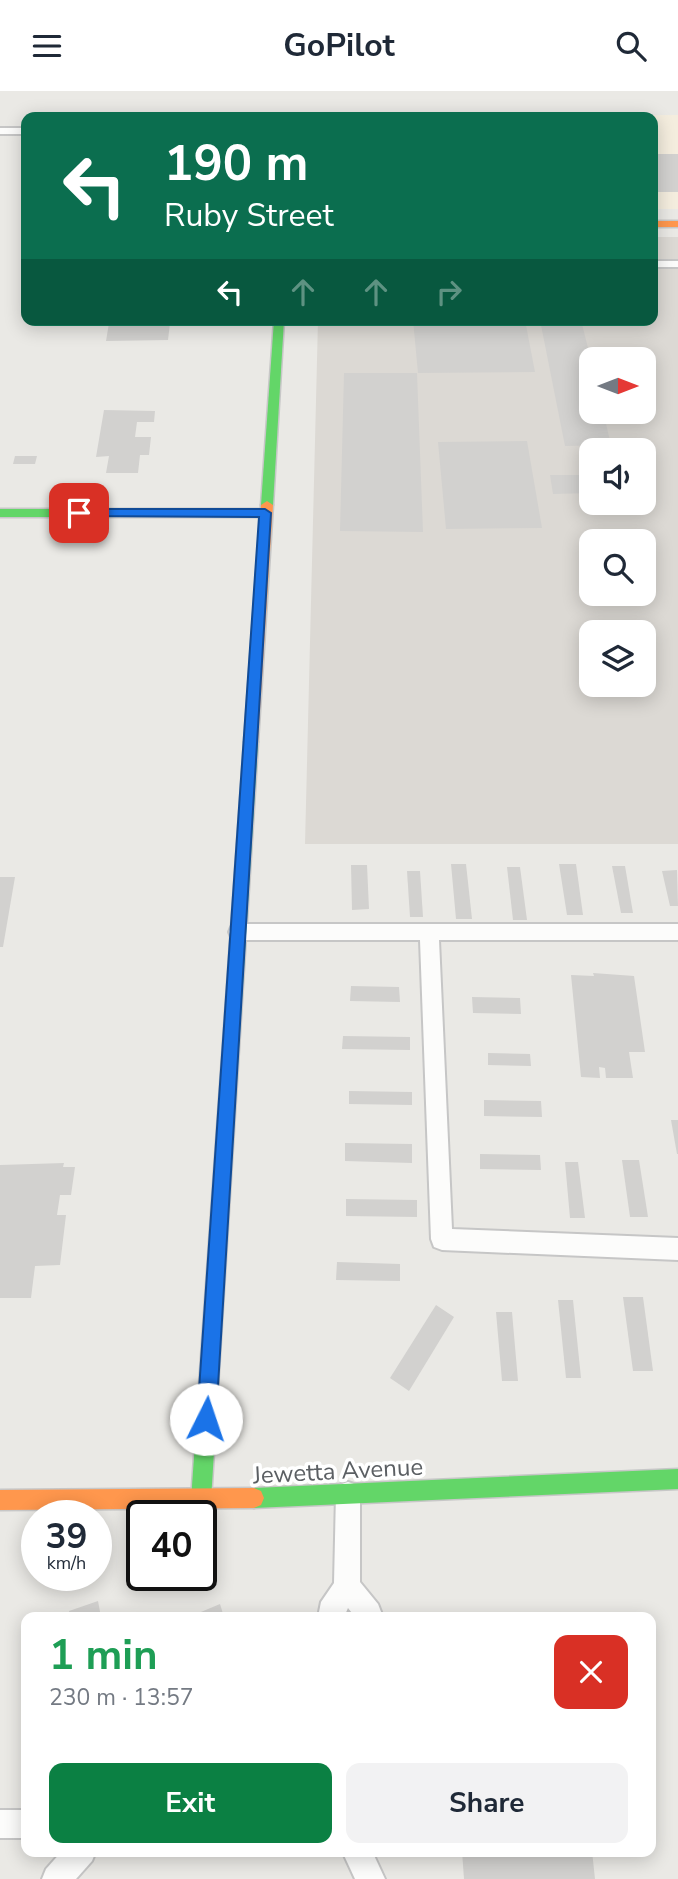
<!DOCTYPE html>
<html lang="en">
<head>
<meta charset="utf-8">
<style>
  body { margin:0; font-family:"Nunito Sans",sans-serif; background:#f2f2f3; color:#1f2937; height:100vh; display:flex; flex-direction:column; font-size:26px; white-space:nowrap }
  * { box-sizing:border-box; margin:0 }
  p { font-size:23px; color:#747a83 }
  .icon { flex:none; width:38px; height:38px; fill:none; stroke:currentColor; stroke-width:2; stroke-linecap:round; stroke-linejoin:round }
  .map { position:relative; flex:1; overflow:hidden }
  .sheet { position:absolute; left:21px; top:1521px; width:635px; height:245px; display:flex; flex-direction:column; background:#fff; border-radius:14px; box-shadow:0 4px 18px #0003 }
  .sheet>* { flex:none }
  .top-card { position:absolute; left:21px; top:21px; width:637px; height:214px; border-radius:14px; box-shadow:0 4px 18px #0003; background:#0b6e4f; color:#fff; overflow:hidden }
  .needle { width:46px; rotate:90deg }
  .buttons { position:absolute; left:579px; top:256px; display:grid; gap:14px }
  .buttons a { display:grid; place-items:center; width:77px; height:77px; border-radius:14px; background:#fff; box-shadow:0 4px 18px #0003; font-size:35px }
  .speed { position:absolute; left:21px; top:1409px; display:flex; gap:14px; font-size:35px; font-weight:700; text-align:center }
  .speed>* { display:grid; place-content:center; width:91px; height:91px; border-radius:50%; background:#fff; box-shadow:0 4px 18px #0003; line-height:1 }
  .speed small { font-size:18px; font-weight:400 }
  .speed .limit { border:4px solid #111; border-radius:10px; background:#fff; color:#111 }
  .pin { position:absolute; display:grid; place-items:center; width:60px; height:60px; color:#fff; margin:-30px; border-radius:14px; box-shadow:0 4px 10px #0006 }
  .me { position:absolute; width:77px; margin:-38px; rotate:4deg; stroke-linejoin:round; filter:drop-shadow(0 0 5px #0008) }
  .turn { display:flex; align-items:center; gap:24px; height:147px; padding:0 28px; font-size:32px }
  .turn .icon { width:91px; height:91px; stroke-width:2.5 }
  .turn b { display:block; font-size:49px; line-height:60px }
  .lanes { display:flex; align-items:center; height:66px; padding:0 28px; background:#0003; justify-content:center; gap:35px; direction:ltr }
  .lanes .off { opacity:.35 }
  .round { display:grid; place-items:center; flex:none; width:74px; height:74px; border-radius:14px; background:#f2f2f3 }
  .summary { display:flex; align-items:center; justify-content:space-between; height:119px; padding:0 28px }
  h1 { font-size:42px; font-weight:700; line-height:52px; color:#1e9e55 }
  .primary-button { display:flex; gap:14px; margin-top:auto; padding:14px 28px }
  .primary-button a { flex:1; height:80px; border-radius:14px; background:#0b8043; color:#fff; font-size:28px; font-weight:700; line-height:80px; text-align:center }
  .primary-button a+a { background:#f2f2f3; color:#1f2937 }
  header { display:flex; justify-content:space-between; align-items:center; height:91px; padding:0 28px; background:#fff; font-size:32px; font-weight:700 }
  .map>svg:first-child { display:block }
</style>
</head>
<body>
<header><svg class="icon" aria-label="menu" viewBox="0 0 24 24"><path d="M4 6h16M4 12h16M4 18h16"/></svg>GoPilot<svg class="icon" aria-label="search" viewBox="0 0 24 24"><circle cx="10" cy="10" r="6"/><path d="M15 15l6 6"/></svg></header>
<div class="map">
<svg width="678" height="1788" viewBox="0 0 678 1788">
  <rect width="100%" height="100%" fill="#eae9e5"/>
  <polygon fill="#f4edde" points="678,24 678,118 653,118 653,26 402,26"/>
  <path fill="#dcd9d4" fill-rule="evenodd" d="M653,146H678V753H305L318,229H653ZM592,268H644V320H592ZM592,359H644V411H592ZM592,450H644V502H592ZM592,541H644V593H592Z"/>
  <g fill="#d2d1cf">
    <rect x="653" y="63" width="25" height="38"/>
    <polygon points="116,229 170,232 168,249 106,250 109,232"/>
    <polygon points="413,229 525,229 535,281 418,282"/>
    <polygon points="540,229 581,229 592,273 592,320 603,320 611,354 565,355"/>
    <polygon points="344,282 417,282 423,441 340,440"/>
    <polygon points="104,319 155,320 154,331 137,331 135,346 151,346 149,364 140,364 138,382 106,382 109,365 96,366"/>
    <polygon points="527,350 542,437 446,438 438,351"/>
    <polygon points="15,365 37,365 35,373 13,373"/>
    <polygon points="550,384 592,384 592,402 553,403"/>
    <polygon points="451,773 466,773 472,828 456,828"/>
    <polygon points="559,773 576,773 583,824 567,824"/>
    <polygon points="351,774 367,774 369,818 352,819"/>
    <polygon points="612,775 625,775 633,822 621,822"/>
    <polygon points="507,776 520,776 527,829 513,829"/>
    <polygon points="677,779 678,815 670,815 662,780"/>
    <polygon points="407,780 420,780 423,826 410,826"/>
    <polygon points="0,786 15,786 3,856 0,856"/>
    <polygon points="593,882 634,885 645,961 629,961 633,987 606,987 605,977 599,976 600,987 581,986 571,884 594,885"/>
    <polygon points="351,895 399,896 400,911 350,910"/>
    <polygon points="472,906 520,907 521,923 473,922"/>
    <polygon points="343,945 410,946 410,959 342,958"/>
    <polygon points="488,962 530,963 531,975 488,974"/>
    <polygon points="349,1000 412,1001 412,1014 349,1013"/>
    <polygon points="484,1009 541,1010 542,1026 484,1025"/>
    <polygon points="671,1029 678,1029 678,1063 677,1063"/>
    <polygon points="345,1052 412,1053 412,1072 345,1070"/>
    <polygon points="480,1063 540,1064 541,1079 480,1078"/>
    <polygon points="622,1069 639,1069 648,1126 630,1126"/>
    <polygon points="565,1071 578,1071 585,1127 570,1127"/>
    <polygon points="64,1072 63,1076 75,1076 71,1104 60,1104 57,1124 66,1124 60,1174 35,1175 31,1207 0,1207 0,1074"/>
    <polygon points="346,1108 417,1109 417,1126 346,1125"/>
    <polygon points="337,1171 400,1173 400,1190 336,1189"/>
    <polygon points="623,1206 643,1206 653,1280 633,1280"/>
    <polygon points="558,1209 573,1209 581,1287 566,1287"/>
    <polygon points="436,1214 454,1226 409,1300 390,1287"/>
    <polygon points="496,1221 512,1221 518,1290 502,1290"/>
    <polygon points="98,1510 101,1526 70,1526 69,1520"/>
    <polygon points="220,1513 224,1526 189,1526"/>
    <polygon points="462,1760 592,1760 595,1788 464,1788"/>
  </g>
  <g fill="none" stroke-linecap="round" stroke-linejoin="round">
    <g stroke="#c6c6c6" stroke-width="4">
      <g id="lane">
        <rect x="0" y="37" width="26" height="6"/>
        <rect x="653" y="170" width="25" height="6"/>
        <polygon points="238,833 678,833 678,849 439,849 452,1138 678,1147 678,1169 442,1159 434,1156 431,1148 420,849 238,849 231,846 229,841 231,836"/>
        <polygon points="348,1391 357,1394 360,1403 360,1491 378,1513 383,1526 355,1526 348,1517 344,1526 318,1526 321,1511 334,1492 336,1403 339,1394"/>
        <rect x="0" y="1719" width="26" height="28"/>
        <polygon points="62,1760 96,1760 92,1770 76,1788 42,1788 46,1778"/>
        <polygon points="342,1760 372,1760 385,1788 355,1788"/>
      </g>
    </g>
    <g stroke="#c7c7c7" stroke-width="3">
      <g id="fast">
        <polygon points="274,229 284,229 273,414 267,418 261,414"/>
        <polygon points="0,418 265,418 271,422 265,426 0,426"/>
        <polygon points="251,646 258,651 211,1409 208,1416 201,1419 194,1416 191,1409 244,651"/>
        <polygon points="678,1378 678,1398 254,1417 247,1414 244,1407 247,1400 254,1397"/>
      </g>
    </g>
    <g stroke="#c7c7c7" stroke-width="3">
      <g id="slow">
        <rect x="653" y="130" width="25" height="6"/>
        <polygon points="267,410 273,414 258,651 251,656 244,651 261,414"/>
        <polygon points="254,1397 261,1400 264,1407 261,1414 254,1417 0,1419 0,1399"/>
      </g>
    </g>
    <use href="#lane" fill="#fcfcfb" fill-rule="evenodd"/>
    <use href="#fast" fill="#63d668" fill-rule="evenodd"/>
    <use href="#slow" fill="#ff974d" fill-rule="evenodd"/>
  </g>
  <polygon fill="#1a73e8" stroke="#114b97" stroke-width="2" points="265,418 271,422 216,1328 213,1335 206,1338 200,1335 197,1328 259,426 79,425 74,422 79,418"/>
  <g text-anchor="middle" stroke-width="7" stroke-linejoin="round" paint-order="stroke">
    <g font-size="24" fill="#5b5f63" stroke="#fff">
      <text transform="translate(338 1380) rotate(-3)" y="8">Jewetta Avenue</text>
    </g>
  </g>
</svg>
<div class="buttons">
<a><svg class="needle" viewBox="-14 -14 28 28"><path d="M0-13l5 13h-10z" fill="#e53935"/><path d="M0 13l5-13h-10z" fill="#747a83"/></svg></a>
<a><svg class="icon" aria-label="sound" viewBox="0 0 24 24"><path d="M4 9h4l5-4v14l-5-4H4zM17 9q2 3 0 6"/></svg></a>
<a><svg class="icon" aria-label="search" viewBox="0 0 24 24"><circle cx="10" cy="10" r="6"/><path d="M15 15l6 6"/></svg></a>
<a><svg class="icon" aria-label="layers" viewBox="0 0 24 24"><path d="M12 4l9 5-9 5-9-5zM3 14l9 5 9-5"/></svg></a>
</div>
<div class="speed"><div>39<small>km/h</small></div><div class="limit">40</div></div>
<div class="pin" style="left:79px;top:422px;background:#d93025"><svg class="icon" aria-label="arrive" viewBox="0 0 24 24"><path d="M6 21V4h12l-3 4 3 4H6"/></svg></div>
<svg class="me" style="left:206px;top:1328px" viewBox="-20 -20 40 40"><circle r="19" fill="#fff"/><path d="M0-13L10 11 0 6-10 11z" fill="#1a73e8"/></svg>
<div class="top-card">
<div class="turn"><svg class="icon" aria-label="left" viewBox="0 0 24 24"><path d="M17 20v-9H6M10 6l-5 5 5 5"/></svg><div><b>190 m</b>Ruby Street</div></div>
<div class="lanes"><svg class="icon" aria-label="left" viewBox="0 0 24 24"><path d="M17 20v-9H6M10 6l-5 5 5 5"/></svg><svg class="icon off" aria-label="ahead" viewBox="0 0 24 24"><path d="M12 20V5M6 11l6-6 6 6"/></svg><svg class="icon off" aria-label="ahead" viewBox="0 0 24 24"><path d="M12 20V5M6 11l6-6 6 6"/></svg><svg class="icon off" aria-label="right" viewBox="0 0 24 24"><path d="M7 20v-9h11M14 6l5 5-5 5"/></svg></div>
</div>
<section class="sheet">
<div class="summary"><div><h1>1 min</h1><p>230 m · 13:57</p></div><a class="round" style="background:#d93025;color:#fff"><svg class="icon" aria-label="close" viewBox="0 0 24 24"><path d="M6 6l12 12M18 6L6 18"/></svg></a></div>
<div class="primary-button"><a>Exit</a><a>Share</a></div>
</section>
</div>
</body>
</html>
